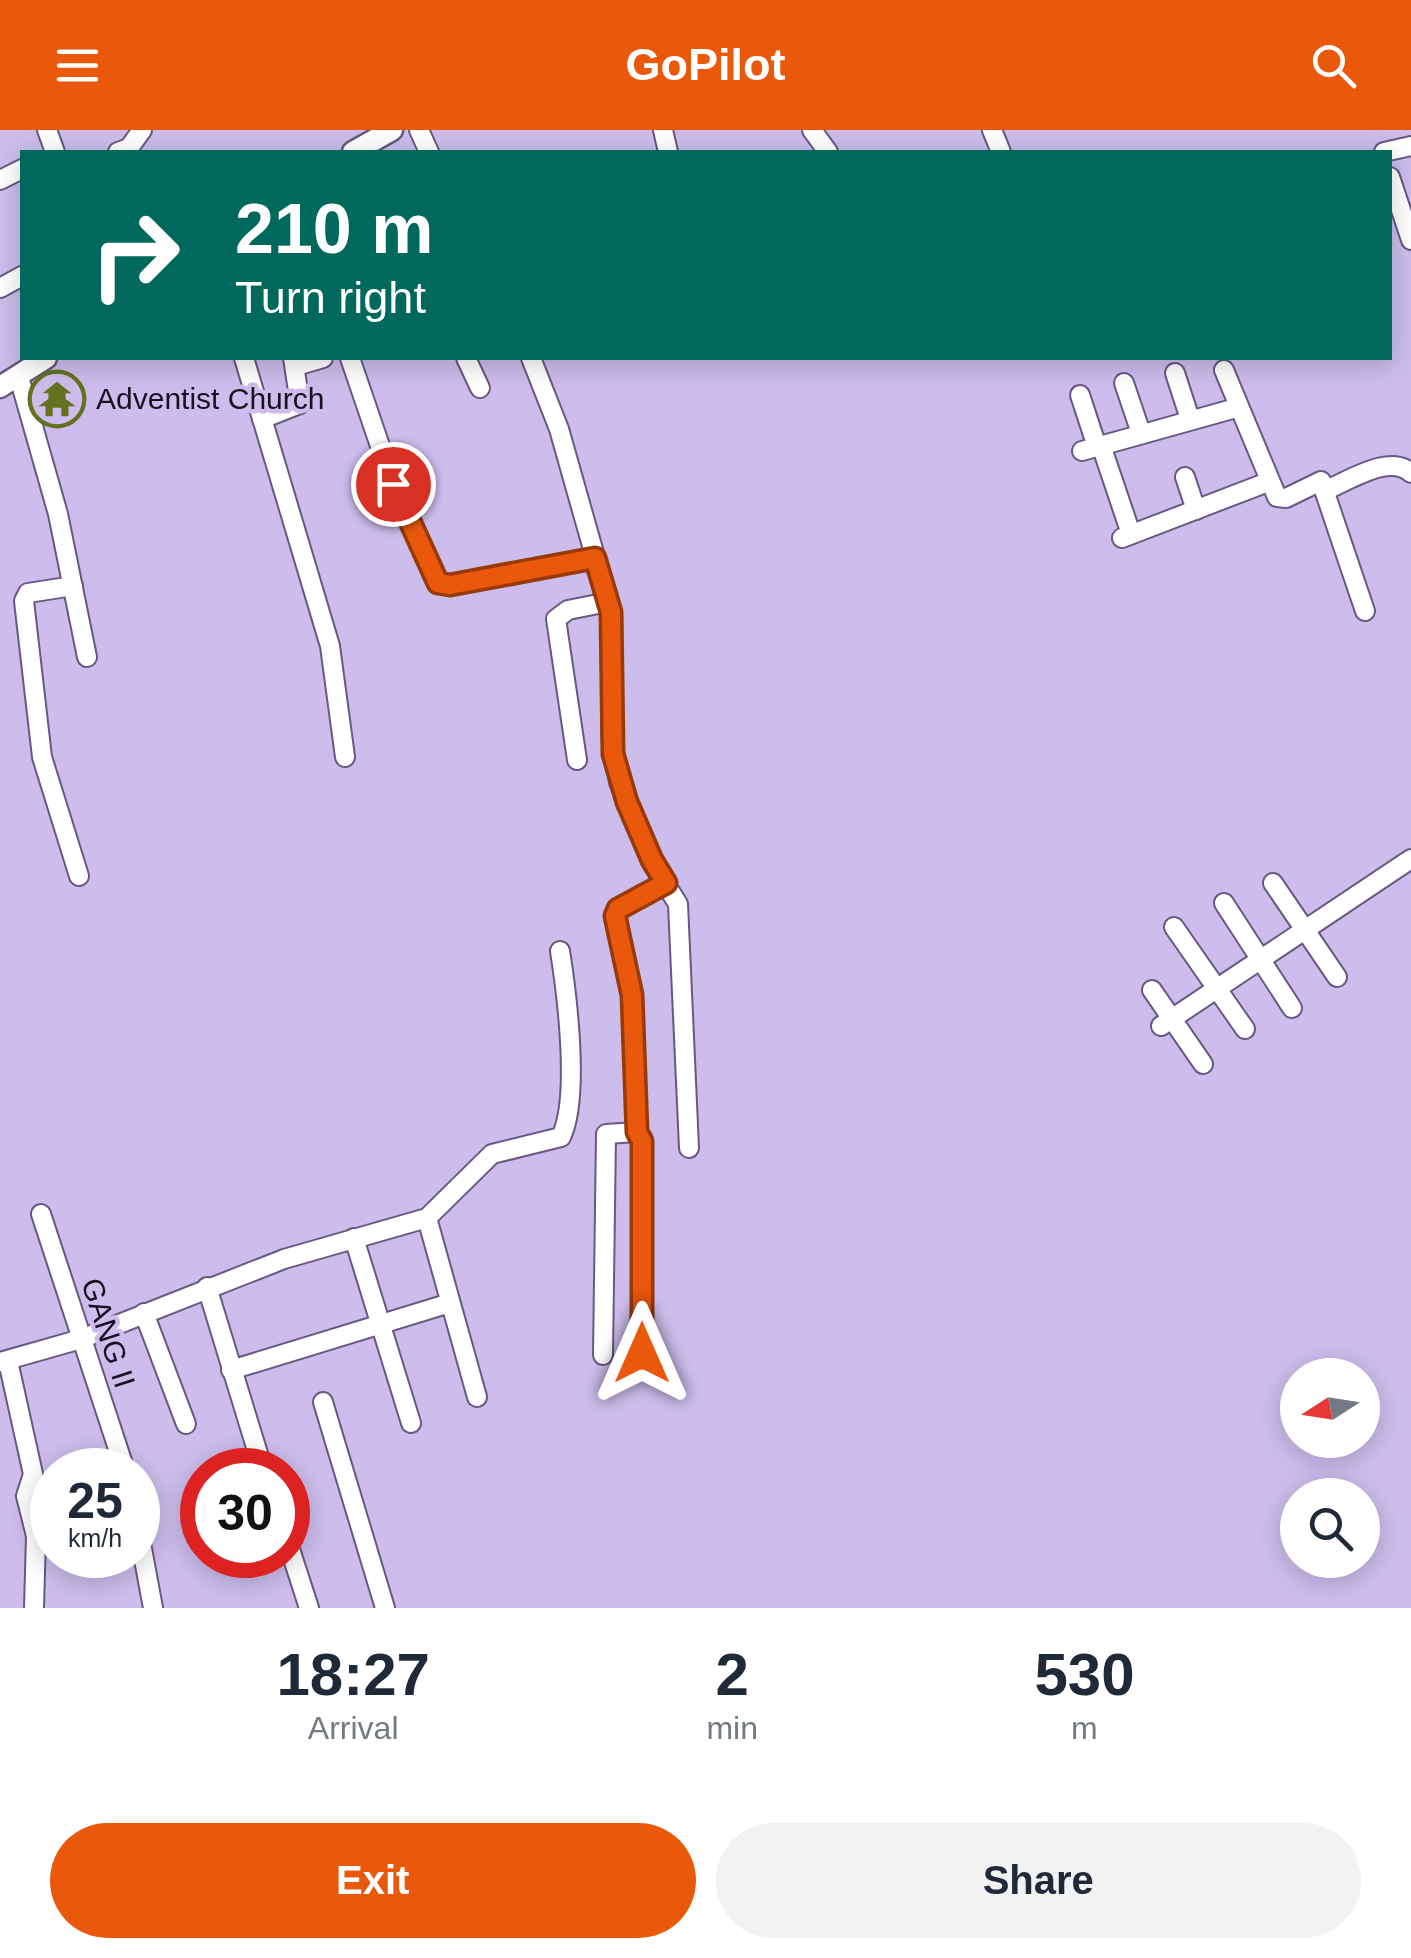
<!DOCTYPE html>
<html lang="en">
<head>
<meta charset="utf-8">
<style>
  body { margin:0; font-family:Arial,sans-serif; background:#f2f2f3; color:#1f2937; height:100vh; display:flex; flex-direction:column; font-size:38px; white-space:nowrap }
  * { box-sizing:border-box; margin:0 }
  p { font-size:32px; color:#747a83 }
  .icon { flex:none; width:55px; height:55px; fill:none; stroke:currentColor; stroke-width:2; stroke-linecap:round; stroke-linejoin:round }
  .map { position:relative; height:1478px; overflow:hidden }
  .panel { display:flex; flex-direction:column; background:#fff; flex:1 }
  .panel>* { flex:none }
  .guide { position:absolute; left:20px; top:20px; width:1372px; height:210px; border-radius:0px; box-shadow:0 5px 25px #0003; background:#00695c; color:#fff; overflow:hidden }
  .needle { width:65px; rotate:258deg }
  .controls { position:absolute; left:1280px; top:1228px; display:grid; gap:20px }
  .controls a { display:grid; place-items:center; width:100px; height:100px; border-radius:50%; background:#fff; box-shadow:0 5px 25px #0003; font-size:50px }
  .speed { position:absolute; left:30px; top:1318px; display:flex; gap:20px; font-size:50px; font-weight:700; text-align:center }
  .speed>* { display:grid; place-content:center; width:130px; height:130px; border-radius:50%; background:#fff; box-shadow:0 5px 25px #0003; line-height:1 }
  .speed small { font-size:25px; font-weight:400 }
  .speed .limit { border:15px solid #d22; background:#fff; color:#111 }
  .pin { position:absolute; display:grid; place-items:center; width:85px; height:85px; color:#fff; margin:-42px; border:5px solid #fff; border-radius:50%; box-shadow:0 2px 10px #0007 }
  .me { position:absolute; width:110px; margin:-55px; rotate:0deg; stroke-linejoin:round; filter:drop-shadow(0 0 8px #0008) }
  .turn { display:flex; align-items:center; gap:35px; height:210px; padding:0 50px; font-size:45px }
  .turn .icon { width:130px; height:130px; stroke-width:2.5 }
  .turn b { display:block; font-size:70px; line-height:85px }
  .eta { display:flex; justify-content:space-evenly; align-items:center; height:170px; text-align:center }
  .eta b { font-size:60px; font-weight:700; line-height:70px }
  .action { display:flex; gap:20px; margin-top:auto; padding:20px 50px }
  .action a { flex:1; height:115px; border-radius:60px; background:#ea580c; color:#fff; font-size:40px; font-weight:700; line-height:115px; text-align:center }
  .action a+a { background:#f2f2f3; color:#1f2937 }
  header { display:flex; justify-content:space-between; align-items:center; height:130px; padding:0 50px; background:#ea580c; color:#fff; font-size:45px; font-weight:700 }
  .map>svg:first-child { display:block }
</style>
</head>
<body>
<header><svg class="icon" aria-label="menu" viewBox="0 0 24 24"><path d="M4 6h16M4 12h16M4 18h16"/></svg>GoPilot<svg class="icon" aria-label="search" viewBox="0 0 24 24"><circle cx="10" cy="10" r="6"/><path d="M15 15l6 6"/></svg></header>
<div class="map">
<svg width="1411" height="1478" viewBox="0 0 1411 1478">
  <rect width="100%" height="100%" fill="#ccbdec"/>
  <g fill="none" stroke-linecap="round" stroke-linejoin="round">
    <g stroke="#675982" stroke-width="22">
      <g id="minor">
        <polyline points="47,0 55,22"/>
        <polyline points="419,0 429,22"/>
        <polyline points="663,0 668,22"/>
        <polyline points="812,0 828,22"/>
        <polyline points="992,0 1001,22"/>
        <polyline points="118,22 129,18 142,0"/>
        <polyline points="1384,22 1411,16"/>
        <polyline points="1390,47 1411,110"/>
        <polyline points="0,50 22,39"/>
        <polyline points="0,158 22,146"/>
        <polyline points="244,228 330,516 345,627"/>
        <polyline points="350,228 393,354 437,453 449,455 595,428"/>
        <polyline points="466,228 480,258"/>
        <polyline points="531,228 559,299 611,483 611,602 619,652 651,731 678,774 689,1018"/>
        <polyline points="296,236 323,228"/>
        <polyline points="1224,240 1277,367 1286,368 1321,351 1365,481"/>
        <polyline points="1175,243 1190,289"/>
        <polyline points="19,247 58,384 87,527"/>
        <polyline points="1124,253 1141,303"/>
        <polyline points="1080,265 1097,317"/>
        <polyline points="262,289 300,274 293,228"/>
        <polyline points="1101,315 1131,404"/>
        <polyline points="1082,321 1236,278"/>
        <polyline points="1185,347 1196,380"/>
        <path d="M1326,360C1349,351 1390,323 1411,343"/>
        <polyline points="1122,408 1268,352"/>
        <polyline points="73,456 28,463 24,471 42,627 79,746"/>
        <polyline points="577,630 556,489 568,480 608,472"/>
        <polyline points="1273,753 1337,847"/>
        <polyline points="1224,773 1292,878"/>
        <polyline points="1174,797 1245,899"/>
        <polyline points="1152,860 1203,934"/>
        <polyline points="1161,896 1411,729"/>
        <polyline points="41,1084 125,1340"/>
        <polyline points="427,1088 477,1267"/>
        <polyline points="354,1108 411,1293"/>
        <polyline points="207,1157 263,1340"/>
        <polyline points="144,1183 186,1294"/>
        <polyline points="642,1223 642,1011 637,1002 632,865 615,786 618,779 667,753"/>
        <polyline points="603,1225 606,1004 637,1002"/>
        <polyline points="8,1231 33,1344 26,1366 36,1406 34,1478"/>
        <path d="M0,1232L81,1209L284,1129L427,1088L492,1024L561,1007C580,968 567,865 560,821"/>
        <polyline points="231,1240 450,1173"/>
        <polyline points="323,1272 385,1478"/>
        <polyline points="138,1397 153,1478"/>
        <polyline points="288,1413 309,1478"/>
      </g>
    </g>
    <g stroke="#675982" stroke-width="25">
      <g id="tertiary">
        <polyline points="353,22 392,0"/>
        <polyline points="0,257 46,228"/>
      </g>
    </g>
    <use href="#minor" stroke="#fff" stroke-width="18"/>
    <use href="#tertiary" stroke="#fff" stroke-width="20"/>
  </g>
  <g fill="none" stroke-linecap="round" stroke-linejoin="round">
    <g stroke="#983908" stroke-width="25">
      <polyline id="route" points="393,354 438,453 450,455 595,428 611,482 613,624 627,672 652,730 666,753 618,779 615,786 632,865 637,1002 642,1011 642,1223"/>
    </g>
    <use href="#route" stroke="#ea580c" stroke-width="18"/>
  </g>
  <defs>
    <g id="temple-ring" transform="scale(2.875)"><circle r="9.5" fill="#ccbdec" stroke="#62721e" stroke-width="1.5"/><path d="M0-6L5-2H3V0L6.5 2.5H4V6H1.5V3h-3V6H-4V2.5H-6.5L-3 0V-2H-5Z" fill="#62721e"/></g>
  </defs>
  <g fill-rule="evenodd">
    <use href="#temple-ring" x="57" y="269"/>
  </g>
  <g text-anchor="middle" stroke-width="9" stroke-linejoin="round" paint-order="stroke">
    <g font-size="30" fill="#171122" stroke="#ccbdec" text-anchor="start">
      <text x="96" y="279">Adventist Church</text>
    </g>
    <g font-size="30" fill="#171122" stroke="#ccbdec">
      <text transform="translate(108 1203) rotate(72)" y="10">GANG II</text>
    </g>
  </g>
</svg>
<div class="controls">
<a><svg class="needle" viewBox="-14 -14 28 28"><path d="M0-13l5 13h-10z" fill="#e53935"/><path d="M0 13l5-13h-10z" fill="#747a83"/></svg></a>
<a><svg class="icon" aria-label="search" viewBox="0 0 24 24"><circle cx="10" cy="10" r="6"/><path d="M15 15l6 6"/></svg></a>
</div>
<div class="speed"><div>25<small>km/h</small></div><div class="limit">30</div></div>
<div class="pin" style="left:393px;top:354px;background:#d93025"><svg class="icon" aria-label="arrive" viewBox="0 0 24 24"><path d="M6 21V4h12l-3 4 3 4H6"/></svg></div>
<svg class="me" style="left:642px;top:1223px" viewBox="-20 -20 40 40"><path d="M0-17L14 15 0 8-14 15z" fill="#ea580c" stroke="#fff" stroke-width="4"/></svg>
<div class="guide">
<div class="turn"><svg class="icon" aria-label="right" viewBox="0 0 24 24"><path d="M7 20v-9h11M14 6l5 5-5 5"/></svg><div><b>210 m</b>Turn right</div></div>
</div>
</div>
<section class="panel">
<div class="eta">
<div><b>18:27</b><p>Arrival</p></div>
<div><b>2</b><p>min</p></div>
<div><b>530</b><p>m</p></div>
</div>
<div class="action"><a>Exit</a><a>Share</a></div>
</section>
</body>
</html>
